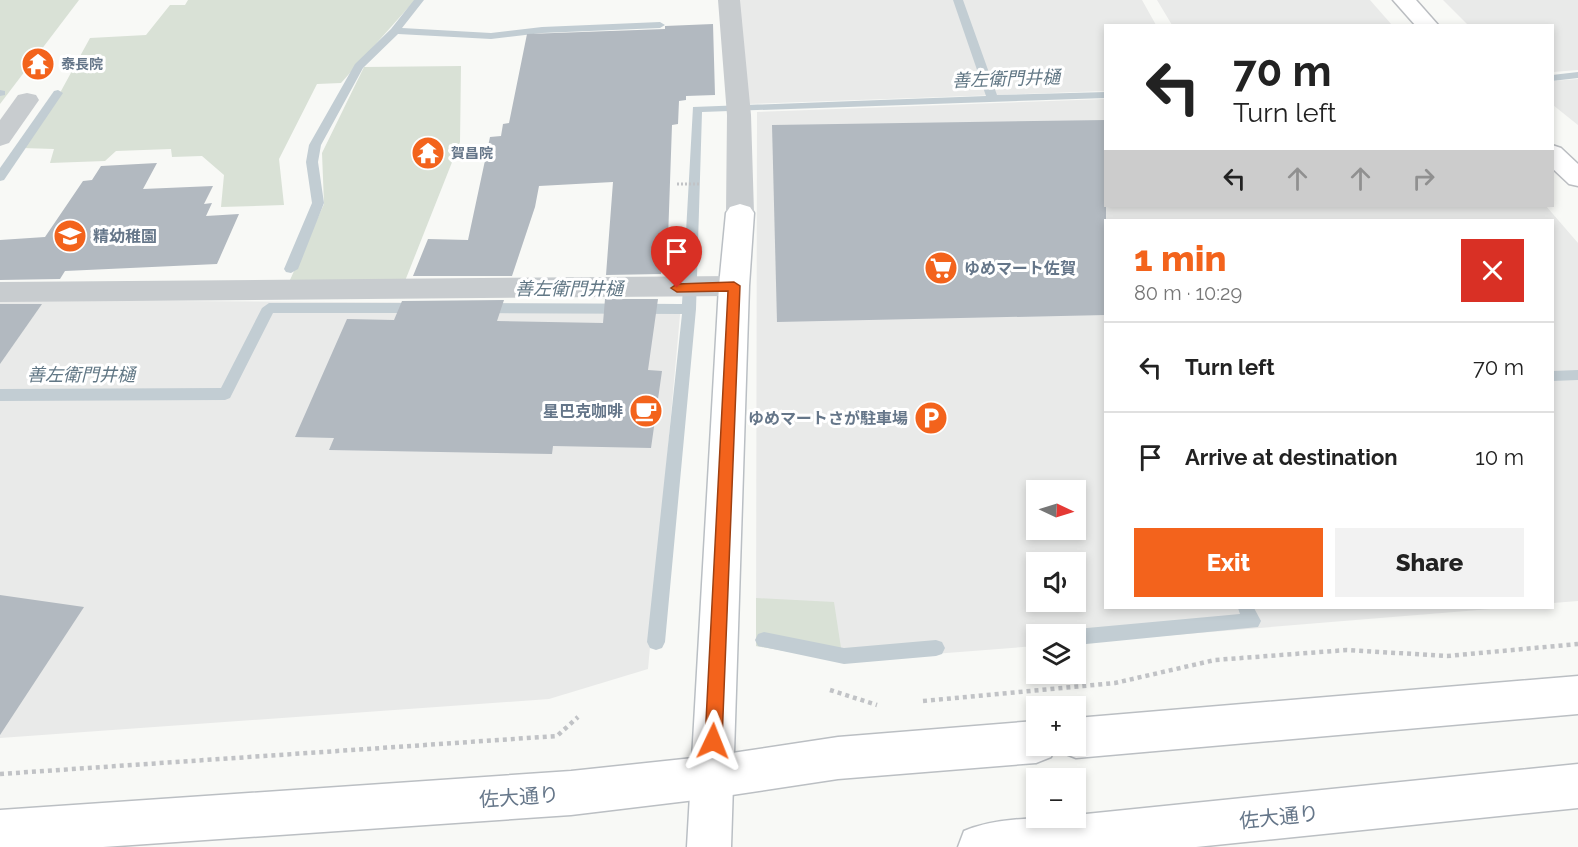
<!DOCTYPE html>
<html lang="en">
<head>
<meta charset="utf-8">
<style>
  body { margin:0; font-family:Raleway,"Noto Sans JP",sans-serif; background:#f2f2f2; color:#222; height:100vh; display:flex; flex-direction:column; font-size:22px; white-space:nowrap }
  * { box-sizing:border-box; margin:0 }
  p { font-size:20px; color:#767676 }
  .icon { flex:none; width:33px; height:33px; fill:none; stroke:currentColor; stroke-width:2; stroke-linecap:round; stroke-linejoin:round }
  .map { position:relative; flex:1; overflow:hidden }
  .sheet { position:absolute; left:1104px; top:219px; width:450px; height:390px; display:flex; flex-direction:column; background:#fff; border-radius:0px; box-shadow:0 3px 9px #0003 }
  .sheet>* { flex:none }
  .banner { position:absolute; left:1104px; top:24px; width:450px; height:183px; border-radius:0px; box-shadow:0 3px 9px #0003; background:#fff; color:#222; overflow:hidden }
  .needle { width:39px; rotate:94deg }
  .buttons { position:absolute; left:1026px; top:480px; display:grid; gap:12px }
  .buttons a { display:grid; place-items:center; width:60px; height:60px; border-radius:0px; background:#fff; box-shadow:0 3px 9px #0003; font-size:30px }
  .pin { position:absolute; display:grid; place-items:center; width:51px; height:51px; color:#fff; margin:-62px -26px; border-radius:50% 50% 50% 0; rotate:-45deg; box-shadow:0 0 6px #0007 }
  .pin .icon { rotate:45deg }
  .me { position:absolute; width:66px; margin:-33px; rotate:2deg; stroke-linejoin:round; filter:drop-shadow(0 0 4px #0008) }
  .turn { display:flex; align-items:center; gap:21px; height:126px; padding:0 30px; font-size:27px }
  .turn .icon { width:78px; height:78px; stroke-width:2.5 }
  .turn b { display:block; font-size:42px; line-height:51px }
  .lanes { display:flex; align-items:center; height:57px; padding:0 30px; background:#0003; justify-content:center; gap:30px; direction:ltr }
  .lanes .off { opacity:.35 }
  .round { display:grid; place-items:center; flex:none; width:63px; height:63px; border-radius:0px; background:#f2f2f2 }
  .head { display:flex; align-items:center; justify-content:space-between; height:102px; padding:0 30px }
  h1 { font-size:36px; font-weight:800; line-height:45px; color:#f3631c }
  .cta { display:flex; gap:12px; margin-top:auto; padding:12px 30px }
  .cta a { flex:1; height:69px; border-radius:0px; background:#f3631c; color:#fff; font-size:24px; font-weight:800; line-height:69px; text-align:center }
  .cta a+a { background:#f2f2f2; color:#222 }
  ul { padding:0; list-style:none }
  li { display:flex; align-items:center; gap:18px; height:90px; padding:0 30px; border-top:2px solid #e0e0e0 }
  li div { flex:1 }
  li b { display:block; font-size:22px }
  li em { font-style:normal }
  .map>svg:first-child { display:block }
</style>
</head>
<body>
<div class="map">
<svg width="1578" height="847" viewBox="0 0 1578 847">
  <rect width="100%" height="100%" fill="#f8f9f6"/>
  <g fill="#e9eae9" fill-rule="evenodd">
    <polygon points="738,0 1142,0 1156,25 1106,26 1105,91 748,104"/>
    <polygon points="1157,0 1370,0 1392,25 1172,25"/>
    <polygon points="1443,0 1578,0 1578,70 1553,72 1552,26 1468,25"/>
    <polygon points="1578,79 1578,125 1553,105 1552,81"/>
    <path d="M1105,99L1106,206H1546L1578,243V601L1553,603L1552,220H1106V608H1503L1076,643V634H1036V646L843,661L756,646L757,112ZM1036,490H1076V530H1036ZM1036,562H1076V602H1036Z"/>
    <polygon points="0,300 681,304 648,669 549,699 0,738"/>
  </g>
  <g fill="#d9e1d6">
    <polygon points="0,0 79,0 0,104"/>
    <polygon points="188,0 415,0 341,83 317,84 279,159 284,205 221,207 224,175 202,156 172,157 171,149 116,151 105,161 50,163 54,149 22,148 61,91 90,38 146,35 170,5 185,5"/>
    <polygon points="461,66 460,142 405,281 290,280 324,204 322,153 364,67"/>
    <polygon points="756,598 834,602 843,661 756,646"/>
  </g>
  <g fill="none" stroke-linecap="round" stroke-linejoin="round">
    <g fill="#c2cdd3" fill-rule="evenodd">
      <polygon points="414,0 424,0 402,28 491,33 542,27 660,22 665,25 660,28 542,33 491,39 398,34 363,68 321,145 318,162 324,203 298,269 291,273 286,272 284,269 312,203 306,162 309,145 355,64 391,29"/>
      <polygon points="953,0 963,0 997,95 1106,92 1106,98 702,112 696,309 665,642 662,648 656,650 650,648 647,642 682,314 481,313 474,308 481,303 682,304 693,107 986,96"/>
      <polygon points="1578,72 1578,78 1552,81 1552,75"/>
      <polygon points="0,90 5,91 5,95 0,96"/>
      <polygon points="58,90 63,93 4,180 0,181 0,168 54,91"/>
      <polygon points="269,303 418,303 425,308 418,313 273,313 230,398 225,400 0,401 0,389 221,388 262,308"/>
      <polygon points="1578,370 1578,380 1552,381 1552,371"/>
      <polygon points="1238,608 1254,608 1261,621 1258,627 1076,645 1076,634 1068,634 1076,629 1240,614"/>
      <polygon points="764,632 844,648 936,640 942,642 945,648 942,654 936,656 844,664 758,646 755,640 758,634"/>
    </g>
  </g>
  <g fill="#b2b9c0">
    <polygon points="713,24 715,95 686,96 686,100 679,101 678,124 672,125 667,268 662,268 661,274 606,275 613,182 539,186 535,207 512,276 413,276 428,239 468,240 490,137 501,136 503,124 509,123 527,34 665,29 665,26"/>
    <polygon points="1106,120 1106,315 777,322 772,125"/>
    <polygon points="157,163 143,189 213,186 204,204 212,203 206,216 239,214 217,264 65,271 60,279 0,280 0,240 45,237 83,181 92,180 101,166"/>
    <polygon points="605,299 658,299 648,370 662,371 651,448 553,446 552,454 329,450 334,438 295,437 347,319 394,320 402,301 504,300 497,321 603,323"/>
    <polygon points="0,304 42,304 0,364"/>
    <polygon points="0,595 84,607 0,735"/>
  </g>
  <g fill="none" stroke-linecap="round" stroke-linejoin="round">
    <g stroke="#babfc4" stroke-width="3">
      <polygon id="secondary" points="740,204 750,207 754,213 749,286 731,847 687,847 719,286 726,213 730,207"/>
    </g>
    <g stroke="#bbbfc3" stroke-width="3">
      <g id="primary">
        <polygon points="1578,676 1578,714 1076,758 1061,752 1058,746 1076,746 1076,718"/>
        <polygon points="1036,721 1036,746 1055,746 1051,757 1036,763 838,779 712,798 571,815 103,847 0,847 0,810 571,771 712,756 838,737"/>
        <path d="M1578,764V808L1196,847H958L964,831C997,817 1040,818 1076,818V815Z"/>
      </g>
    </g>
    <g stroke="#babdc1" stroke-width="3">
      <g id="highway">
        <polygon points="1393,0 1416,0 1439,26 1416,26"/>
        <polygon points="1552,145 1561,148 1578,164 1578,186 1569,184 1552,168"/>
      </g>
    </g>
    <polyline stroke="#c1c3c6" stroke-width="3" stroke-dasharray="2 2" stroke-linecap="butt" points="677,184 700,184"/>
    <g stroke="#c1c3c6" stroke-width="4.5" stroke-dasharray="4 4" stroke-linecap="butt">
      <polyline points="830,690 877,705"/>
      <polyline points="923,701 1115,683 1215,660 1347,650 1447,656 1578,644"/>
      <polyline points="0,774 557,736 578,717"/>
    </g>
    <g fill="#c8cccf" fill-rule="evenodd">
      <polygon points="718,0 740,0 751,115 754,213 750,219 740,222 730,219 726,213 727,115"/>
      <polygon points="27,93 36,95 39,100 9,143 0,146 0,120 18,95"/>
      <polygon points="734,276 744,279 749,286 744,293 734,296 0,302 0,282"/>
    </g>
    <use href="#secondary" fill="#fff" fill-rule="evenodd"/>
    <use href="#primary" fill="#fff" fill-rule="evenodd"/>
    <use href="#highway" fill="#fff" fill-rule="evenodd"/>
  </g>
  <polygon fill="#f3631c" stroke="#9e4012" stroke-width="1.5" points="734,282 740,286 722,741 719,747 713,749 707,747 705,741 728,291 677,292 671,288 677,284"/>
  <defs>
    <g id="temple-disc" transform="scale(1.725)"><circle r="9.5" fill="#f3631c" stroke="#fff"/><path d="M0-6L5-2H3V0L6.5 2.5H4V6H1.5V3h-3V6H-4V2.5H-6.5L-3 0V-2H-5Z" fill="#fff"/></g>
    <g id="school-disc" transform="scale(1.725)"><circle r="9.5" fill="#f3631c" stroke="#fff"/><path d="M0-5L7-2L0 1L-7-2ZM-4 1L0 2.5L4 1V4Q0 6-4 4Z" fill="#fff"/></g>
    <g id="supermarket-disc" transform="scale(1.725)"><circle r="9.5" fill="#f3631c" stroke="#fff"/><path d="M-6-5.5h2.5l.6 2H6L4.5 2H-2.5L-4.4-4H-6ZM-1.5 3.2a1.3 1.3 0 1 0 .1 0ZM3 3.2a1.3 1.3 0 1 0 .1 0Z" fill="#fff"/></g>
    <g id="cafe-disc" transform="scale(1.725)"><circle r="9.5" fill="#f3631c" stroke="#fff"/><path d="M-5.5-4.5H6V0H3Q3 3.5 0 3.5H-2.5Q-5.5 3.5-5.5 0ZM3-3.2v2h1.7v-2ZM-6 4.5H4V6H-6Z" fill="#fff"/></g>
    <g id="parking-disc" transform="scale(1.725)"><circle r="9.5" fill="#f3631c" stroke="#fff"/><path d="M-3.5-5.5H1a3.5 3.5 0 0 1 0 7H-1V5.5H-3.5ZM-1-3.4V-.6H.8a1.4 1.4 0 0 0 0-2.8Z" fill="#fff"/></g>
  </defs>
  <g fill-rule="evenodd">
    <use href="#temple-disc" x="38" y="64"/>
    <use href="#temple-disc" x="428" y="153"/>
    <use href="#school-disc" x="70" y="236"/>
    <use href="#supermarket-disc" x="941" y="268"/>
    <use href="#cafe-disc" x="646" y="411"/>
    <use href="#parking-disc" x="931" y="418"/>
  </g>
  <g text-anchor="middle" stroke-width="6" stroke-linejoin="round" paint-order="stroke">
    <g font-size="14" font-weight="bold" fill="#657689" stroke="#fff" text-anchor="start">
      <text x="61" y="69">泰長院</text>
      <text x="451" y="158">賀昌院</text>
    </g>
    <g font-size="16" font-weight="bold" fill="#657689" stroke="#fff" text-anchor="start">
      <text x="93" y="242">精幼稚園</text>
      <text x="964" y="274">ゆめマート佐賀</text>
      <text x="623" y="417" text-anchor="end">星巴克咖啡</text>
      <text x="908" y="424" text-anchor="end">ゆめマートさが駐車場</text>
    </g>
    <g font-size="18" font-style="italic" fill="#617785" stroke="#fff">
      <text transform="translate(1006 79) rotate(-2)" y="6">善左衛門井樋</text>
      <text x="569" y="295">善左衛門井樋</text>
      <text x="81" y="381">善左衛門井樋</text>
    </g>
    <g font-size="20" fill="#657689" stroke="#fff">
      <text transform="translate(519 797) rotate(-4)" y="7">佐大通り</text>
      <text transform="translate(1279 817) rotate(-6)" y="7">佐大通り</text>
    </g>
  </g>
</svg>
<div class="buttons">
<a><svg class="needle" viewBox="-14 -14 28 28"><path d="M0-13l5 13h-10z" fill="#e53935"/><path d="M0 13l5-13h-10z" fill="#767676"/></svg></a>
<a><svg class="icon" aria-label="sound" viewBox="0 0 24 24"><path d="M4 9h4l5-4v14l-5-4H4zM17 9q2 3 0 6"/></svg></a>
<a><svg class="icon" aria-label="layers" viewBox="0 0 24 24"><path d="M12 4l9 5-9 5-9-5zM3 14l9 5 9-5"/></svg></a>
<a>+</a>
<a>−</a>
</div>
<div class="pin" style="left:677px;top:288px;background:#d93025"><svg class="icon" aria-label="arrive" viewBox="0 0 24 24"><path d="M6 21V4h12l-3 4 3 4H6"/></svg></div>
<svg class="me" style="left:713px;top:741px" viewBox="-20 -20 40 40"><path d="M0-17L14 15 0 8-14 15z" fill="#f3631c" stroke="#fff" stroke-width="4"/></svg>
<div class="banner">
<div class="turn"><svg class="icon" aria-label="left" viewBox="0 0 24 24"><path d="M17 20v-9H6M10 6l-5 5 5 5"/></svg><div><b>70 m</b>Turn left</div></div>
<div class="lanes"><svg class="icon" aria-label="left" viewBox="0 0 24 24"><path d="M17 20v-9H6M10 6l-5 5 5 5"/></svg><svg class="icon off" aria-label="ahead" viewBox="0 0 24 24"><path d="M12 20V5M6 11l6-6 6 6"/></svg><svg class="icon off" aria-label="ahead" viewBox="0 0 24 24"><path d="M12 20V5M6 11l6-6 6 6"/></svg><svg class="icon off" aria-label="right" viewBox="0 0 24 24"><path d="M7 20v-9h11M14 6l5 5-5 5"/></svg></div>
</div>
<section class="sheet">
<div class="head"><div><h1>1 min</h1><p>80 m · 10:29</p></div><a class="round" style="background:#d93025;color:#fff"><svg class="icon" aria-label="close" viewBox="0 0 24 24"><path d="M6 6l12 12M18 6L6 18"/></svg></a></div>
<ul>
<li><svg class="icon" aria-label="left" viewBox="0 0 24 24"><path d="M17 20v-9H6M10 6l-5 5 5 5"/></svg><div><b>Turn left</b></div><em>70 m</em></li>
<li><svg class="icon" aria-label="arrive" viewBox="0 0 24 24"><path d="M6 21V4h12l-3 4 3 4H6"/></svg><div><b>Arrive at destination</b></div><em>10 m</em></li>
</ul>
<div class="cta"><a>Exit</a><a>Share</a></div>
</section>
</div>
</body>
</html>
